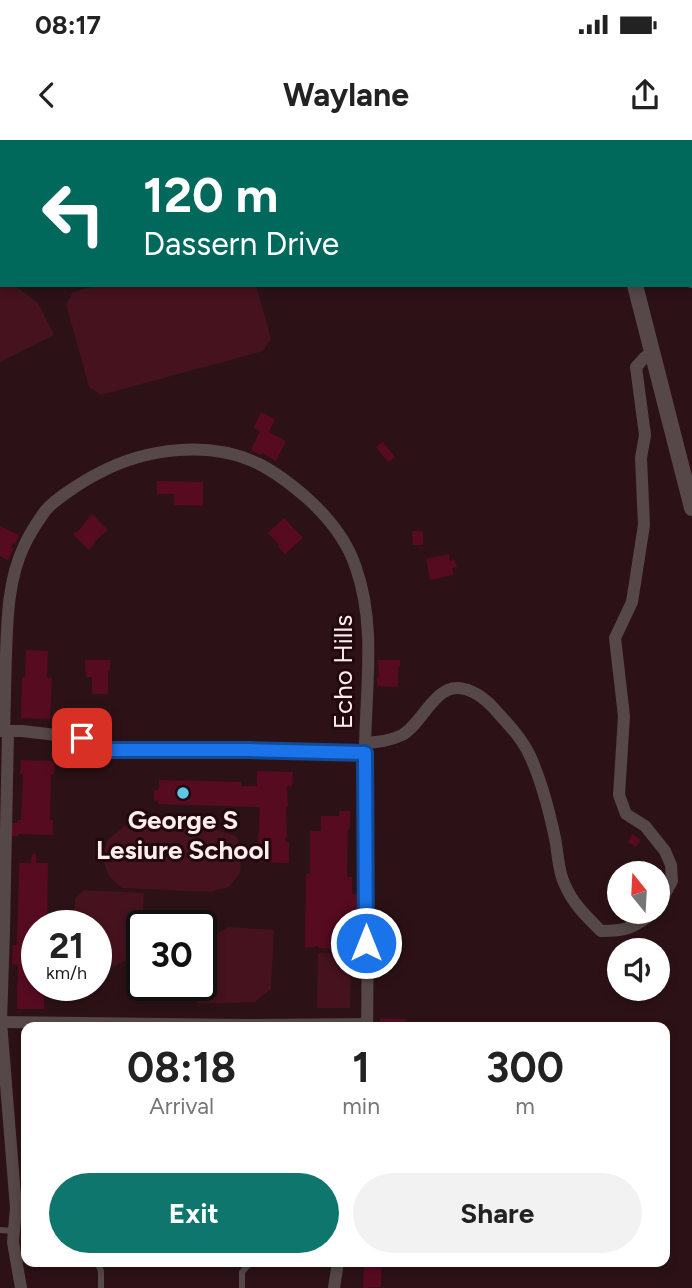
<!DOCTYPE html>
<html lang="en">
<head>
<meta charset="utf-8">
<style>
  body { margin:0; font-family:Figtree,sans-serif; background:#f2f2f2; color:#222; height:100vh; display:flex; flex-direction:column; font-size:26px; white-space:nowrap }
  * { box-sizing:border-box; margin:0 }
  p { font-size:23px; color:#767676 }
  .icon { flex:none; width:38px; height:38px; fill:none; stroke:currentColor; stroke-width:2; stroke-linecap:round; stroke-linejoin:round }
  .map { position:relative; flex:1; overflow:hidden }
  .details { position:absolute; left:21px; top:882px; width:649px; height:245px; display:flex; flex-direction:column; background:#fff; border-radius:14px; box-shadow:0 4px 10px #0003 }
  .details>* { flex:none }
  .guide { position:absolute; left:0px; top:0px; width:693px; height:147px; box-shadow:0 4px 10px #0003; background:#00695c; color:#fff; overflow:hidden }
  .needle { width:46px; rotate:342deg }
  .tools { position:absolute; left:607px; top:721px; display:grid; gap:14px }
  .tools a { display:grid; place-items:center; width:63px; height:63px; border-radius:50%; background:#fff; box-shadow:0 4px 10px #0003; font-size:35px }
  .speed { position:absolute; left:21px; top:770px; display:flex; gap:14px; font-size:35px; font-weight:700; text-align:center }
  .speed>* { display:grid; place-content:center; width:91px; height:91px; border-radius:50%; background:#fff; box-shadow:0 4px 10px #0003; line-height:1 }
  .speed small { font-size:18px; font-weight:400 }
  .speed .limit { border:4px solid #111; border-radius:10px; background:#fff; color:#111 }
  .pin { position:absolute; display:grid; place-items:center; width:60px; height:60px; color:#fff; margin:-30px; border-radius:14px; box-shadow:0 4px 10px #0006 }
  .me { position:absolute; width:77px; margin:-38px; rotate:0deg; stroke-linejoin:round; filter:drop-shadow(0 0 5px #0008) }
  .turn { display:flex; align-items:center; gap:24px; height:147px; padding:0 28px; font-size:32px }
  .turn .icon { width:91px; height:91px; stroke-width:2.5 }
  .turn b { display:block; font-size:49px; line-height:60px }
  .eta { display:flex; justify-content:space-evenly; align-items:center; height:119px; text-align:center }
  .eta b { font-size:42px; font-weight:700; line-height:49px }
  .button { display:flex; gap:14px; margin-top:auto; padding:14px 28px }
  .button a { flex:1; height:80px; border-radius:42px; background:#0f766e; color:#fff; font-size:28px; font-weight:700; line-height:80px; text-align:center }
  .button a+a { background:#f2f2f2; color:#222 }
  .status { display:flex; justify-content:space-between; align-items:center; height:49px; padding:0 35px; background:#fff; direction:ltr }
  .status svg { height:19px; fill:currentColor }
  header { display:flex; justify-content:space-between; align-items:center; height:91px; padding:0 28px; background:#fff; font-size:32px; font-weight:700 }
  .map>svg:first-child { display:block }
</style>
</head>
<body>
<div class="status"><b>08:17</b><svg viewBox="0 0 49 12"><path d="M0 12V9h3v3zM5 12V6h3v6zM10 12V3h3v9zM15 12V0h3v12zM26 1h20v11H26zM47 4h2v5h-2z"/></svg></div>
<header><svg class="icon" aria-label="back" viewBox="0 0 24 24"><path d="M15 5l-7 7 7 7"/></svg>Waylane<svg class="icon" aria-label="share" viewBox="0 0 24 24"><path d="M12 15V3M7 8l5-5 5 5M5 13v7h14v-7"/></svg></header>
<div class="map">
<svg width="692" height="1148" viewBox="0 0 692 1148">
  <rect width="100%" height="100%" fill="#2c1216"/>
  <g fill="#45121e">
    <polygon points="0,140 2,140 2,145 14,145 38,163 54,195 0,222"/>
    <polygon points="98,145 256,145 271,199 263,211 101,255 89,247 66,164 73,152"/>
    <polygon points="124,686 215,689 236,696 242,709 240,733 229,747 211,752 122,748 109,736 102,718 108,700"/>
    <polygon points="84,750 144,753 142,795 125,821 96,834 96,786 74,786 75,759"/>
    <polygon points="229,787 274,790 271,849 255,862 197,864 193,845 201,845 201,801"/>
    <polygon points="318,813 351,814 350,868 317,868"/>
  </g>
  <g fill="#570b21">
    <polygon points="261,272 275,279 269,292 286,301 276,321 262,313 261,315 251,310 260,291 254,288"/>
    <polygon points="383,302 395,317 388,322 376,307"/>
    <polygon points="157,341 203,342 203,366 174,365 174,354 157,354"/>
    <polygon points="92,374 108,390 94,402 95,403 89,410 73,394 80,389"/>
    <polygon points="284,378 303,398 285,414 278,406 280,405 268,393"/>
    <polygon points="0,386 19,395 15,404 13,403 11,408 13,409 8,420 0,416"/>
    <polygon points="412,391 423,391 423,405 413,405"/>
    <polygon points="449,414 450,421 455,420 457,427 452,428 453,435 430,440 426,419"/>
    <polygon points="26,510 48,511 47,538 52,538 50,579 21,578 22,537 25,537"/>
    <polygon points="85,520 110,520 110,531 108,531 108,554 92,554 92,537 86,537"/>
    <polygon points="378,520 400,520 400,527 398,527 398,547 377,546 377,537 379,537"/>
    <polygon points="21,620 55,621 54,634 51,634 50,680 53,680 53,695 18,694 18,696 6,696 6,683 18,683 18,680 21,680 23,634 20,634"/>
    <polygon points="257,631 293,632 292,646 287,646 288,667 286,667 287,698 285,698 285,702 289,702 289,723 257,722 260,667 158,664 158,660 154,661 154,650 159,650 159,640 241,642 241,646 257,646"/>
    <polygon points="339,671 350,671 350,689 348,689 347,737 352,737 352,754 357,754 357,800 333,800 333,809 319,808 319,806 305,808 306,734 310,734 310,691 321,691 321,676 339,676"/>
    <polygon points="632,694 641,700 636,707 628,702"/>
    <polygon points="32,714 36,714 36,723 48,723 47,786 37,786 37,845 44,845 44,869 17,869 18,825 12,824 13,805 17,805 19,723 31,723"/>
    <polygon points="380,878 406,879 405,887 380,887"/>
    <polygon points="364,1122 382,1122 381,1147 363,1148"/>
  </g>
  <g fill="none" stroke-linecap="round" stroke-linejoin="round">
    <g stroke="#564849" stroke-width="6">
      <polyline points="116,0 117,2"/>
      <polyline points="327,0 328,2"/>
      <polyline points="0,126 2,126"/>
      <polyline points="0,1090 14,1091"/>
      <polyline points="97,1122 101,1131 101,1148"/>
      <polyline points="242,1148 242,1132 251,1122"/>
    </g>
    <g stroke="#564849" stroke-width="12">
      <polyline points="691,142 692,142"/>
      <polyline points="652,214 645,217 636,227 645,295 641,318 644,385 632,462 615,498 624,576 619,655 626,674 645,686 665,711 671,725 672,741 658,767"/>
      <polyline points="2,591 22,591 82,598 97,610 249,610 305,613 365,613"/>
      <path d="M4,591C5,566 5,541 6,516C7,481 8,439 24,406C29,395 36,384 43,374C51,361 85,340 99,333C146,308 210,300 259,324C277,333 292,345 307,358C328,377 347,400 356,428C377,488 365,551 365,614C364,705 369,796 367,887"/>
      <polyline points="8,592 4,790 1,882 16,1068 13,1102 21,1148"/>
      <path d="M365,603C378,602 390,601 402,595C421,585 434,547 458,548C474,549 488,561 498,573C509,585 523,600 530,616C542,642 549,670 555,698C558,713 558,732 565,745C573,764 587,777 601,791C625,791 635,788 654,772"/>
      <polyline points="0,882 245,885 367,884"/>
      <polyline points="334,1148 338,1122"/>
    </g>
    <g stroke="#564849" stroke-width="16">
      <polyline points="640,2 640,0"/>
      <polyline points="635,145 692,368"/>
    </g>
  </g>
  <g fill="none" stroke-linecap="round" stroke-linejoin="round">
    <g stroke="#114b97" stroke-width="18">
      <polyline id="route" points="82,598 97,610 249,610 365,613 366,803"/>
    </g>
    <use href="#route" stroke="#1a73e8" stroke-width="12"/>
  </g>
  <circle fill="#5bc8e7" stroke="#22090e" stroke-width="2.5" cx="183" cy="653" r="7"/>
  <g text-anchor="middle" stroke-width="6" stroke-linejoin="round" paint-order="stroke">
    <g font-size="26" fill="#fdedef" stroke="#22090e">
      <text transform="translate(343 532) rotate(-90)" y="9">Echo Hills</text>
    </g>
    <g font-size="26" font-weight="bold" fill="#fdedef" stroke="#22090e">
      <text x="183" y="689">George S<tspan x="183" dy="30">Lesiure School</tspan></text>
    </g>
  </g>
</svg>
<div class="tools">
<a><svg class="needle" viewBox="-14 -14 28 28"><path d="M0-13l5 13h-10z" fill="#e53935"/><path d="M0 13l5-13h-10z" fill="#767676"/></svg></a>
<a><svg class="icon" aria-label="sound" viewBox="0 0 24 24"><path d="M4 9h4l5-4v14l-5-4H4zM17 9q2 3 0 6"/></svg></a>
</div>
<div class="speed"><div>21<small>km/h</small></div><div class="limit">30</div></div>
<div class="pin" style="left:82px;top:598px;background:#d93025"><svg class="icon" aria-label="arrive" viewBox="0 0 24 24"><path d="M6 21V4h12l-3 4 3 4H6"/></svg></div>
<svg class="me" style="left:366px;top:803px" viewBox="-20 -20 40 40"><circle r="17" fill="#1a73e8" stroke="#fff" stroke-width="3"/><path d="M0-11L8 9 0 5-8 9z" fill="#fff"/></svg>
<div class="guide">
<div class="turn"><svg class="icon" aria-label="left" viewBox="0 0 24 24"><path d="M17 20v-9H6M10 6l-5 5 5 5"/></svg><div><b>120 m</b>Dassern Drive</div></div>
</div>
<section class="details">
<div class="eta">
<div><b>08:18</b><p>Arrival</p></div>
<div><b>1</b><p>min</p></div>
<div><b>300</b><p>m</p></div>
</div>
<div class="button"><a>Exit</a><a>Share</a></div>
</section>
</div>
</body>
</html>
